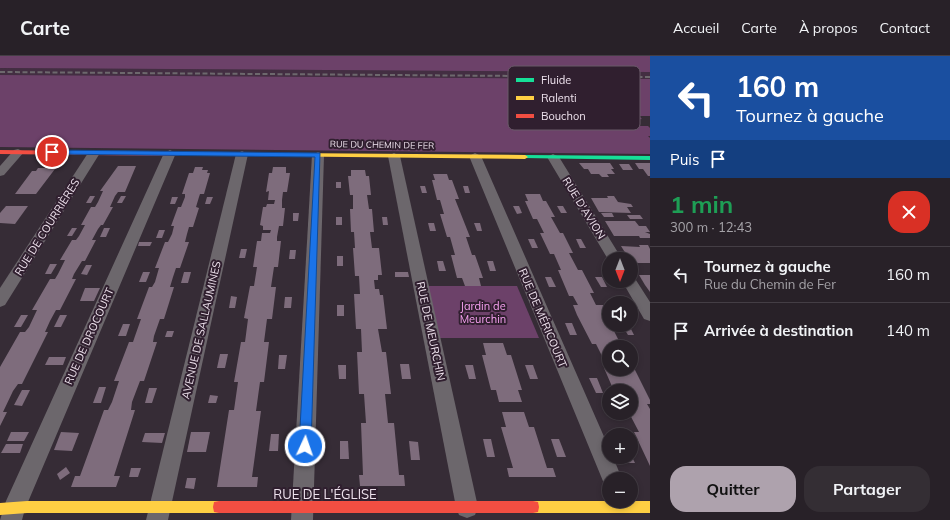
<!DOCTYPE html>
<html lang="fr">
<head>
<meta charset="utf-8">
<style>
  body { margin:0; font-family:Mulish,sans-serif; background:#342e34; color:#f1f3f6; height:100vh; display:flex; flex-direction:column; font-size:15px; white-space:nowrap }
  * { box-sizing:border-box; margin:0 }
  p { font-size:13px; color:#a5a3a8 }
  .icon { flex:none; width:22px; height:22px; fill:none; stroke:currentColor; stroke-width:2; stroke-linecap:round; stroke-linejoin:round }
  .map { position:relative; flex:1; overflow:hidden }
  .side { display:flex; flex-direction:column; background:#282128; width:300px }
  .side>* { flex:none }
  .top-card { background:#1a4fa0; color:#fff; overflow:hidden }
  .needle { width:26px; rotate:180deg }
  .fabs { position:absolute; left:602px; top:196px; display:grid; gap:8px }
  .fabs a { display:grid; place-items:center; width:36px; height:36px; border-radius:50%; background:#282128; box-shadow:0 2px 6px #0003,0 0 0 1px #443e45; font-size:20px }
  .pin { position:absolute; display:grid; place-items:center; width:34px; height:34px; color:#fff; margin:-17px; border:2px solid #fff; border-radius:50%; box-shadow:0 1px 4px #0007 }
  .me { position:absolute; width:44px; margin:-22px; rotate:3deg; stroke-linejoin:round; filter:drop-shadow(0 0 3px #0008) }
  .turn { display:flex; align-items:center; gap:14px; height:84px; padding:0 20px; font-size:18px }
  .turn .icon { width:52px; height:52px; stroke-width:2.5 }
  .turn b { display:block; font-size:28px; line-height:34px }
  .then { display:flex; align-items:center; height:38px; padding:0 20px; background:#0003; gap:8px; font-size:15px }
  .round { display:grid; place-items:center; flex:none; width:42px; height:42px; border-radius:16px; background:#342e34 }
  .headline { display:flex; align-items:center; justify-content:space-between; height:68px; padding:0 20px }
  h1 { font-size:24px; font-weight:700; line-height:30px; color:#1e9e55 }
  .cta { display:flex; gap:8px; margin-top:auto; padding:8px 20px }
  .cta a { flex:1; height:46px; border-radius:16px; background:#aea2ad; color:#111; font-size:16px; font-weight:700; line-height:46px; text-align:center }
  .cta a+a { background:#342e34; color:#f1f3f6 }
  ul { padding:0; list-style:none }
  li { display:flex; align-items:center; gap:12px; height:56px; padding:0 20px; border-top:1px solid #443e45 }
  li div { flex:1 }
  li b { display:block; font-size:15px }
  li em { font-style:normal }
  header { display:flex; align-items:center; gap:24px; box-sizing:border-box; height:56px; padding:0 20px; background:#282128; border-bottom:1px solid #443e45 }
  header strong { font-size:19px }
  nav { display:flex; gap:22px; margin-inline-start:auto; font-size:14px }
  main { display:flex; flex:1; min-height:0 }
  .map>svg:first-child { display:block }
</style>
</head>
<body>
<header>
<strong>Carte</strong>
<nav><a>Accueil</a><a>Carte</a><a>À propos</a><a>Contact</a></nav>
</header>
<main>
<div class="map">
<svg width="650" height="464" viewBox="0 0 650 464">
  <rect width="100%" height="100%" fill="#362c36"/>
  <polygon fill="#432e42" points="0,12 650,16 650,23 0,19"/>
  <g fill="#6c4169">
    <polygon points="0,0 650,0 650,16 0,12"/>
    <polygon points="0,19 650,23 650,60 639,60 642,63 634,64 640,70 648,70 650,72 650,80 648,80 650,82 650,98 0,91"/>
    <polygon points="428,230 517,230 539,282 440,282"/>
  </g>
  <g fill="#7e6c7c">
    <polygon points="579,107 610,107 614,113 611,113 615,118 607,118 609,121 602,121 599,118 591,118 588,113 584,113"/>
    <polygon points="635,107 650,107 650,120 648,120 643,113 639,113"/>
    <polygon points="619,108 629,108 633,114 623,114"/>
    <polygon points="47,109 58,109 36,138 15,138 32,115 36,115 38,112 45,112"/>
    <polygon points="118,110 136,110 125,136 118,136 115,140 110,151 113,151 103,169 101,169 98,173 92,184 96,184 85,205 82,205 74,218 72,223 76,223 60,254 56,254 50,265 45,276 48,276 22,328 18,328 13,335 3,356 7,356 0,370 0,311 20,276 25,276 29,271 37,254 32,254 50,223 55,223 58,218 65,204 60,204 72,184 76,184 79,180 85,169 81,169 91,151 95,151 98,146 103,135 100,135"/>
    <polygon points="195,111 203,111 202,114 208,114 207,117 210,117 204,138 200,138 199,141 196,151 199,152 193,171 189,171 187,178 185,186 189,186 180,212 176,212 173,221 170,231 174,231 164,263 160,263 154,280 153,286 157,286 144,325 140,325 132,346 131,354 135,354 114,420 120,420 116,431 71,431 75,420 80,420 104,354 108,354 112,346 119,325 114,325 129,286 133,286 135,280 141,263 137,263 149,231 152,231 155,226 159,212 155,212 165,186 168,186 172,178 174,170 171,170 178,151 181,151 185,141 185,138 182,138 189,117 193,117"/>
    <polygon points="273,111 286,111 286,117 290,117 287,136 283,136 282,144 282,152 285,152 283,170 279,170 277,181 277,185 281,185 278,211 274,211 271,231 276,231 272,263 267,263 264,286 269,286 264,326 260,326 256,355 261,355 252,421 258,421 257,431 217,431 229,354 234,354 238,326 234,326 241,286 245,286 248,263 244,262 250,230 254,230 257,211 253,211 257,185 261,185 262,177 270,177 271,174 263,174 263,170 260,169 263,151 266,151 267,148 274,148 275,144 268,144 269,135 266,136 269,117 272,117"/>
    <polygon points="351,114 365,114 366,120 369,120 371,139 367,139 369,153 372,153 374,176 370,176 372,192 379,192 382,219 378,219 378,224 374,224 375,233 379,233 380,239 383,239 387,273 378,273 382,296 386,296 391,338 385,338 388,367 394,367 399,419 404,419 405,430 360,430 359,419 363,419 361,367 366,367 364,338 359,338 357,296 362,296 361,273 356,273 354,238 360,238 359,220 355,220 353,192 355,192 354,176 351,176 350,153 353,153 353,139 350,139 348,120 351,120"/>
    <polygon points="433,118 447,118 449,124 452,124 459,143 455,143 470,181 466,181 472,199 475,199 483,222 479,222 481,230 465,230 462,222 457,222 451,199 455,199 450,181 447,181 440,158 444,158 440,144 437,144 432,124 435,124"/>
    <rect x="336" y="126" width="5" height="6"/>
    <polygon points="420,130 425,130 427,137 422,137"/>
    <polygon points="463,130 468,130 470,137 465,137"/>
    <polygon points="525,138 540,138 543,145 546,145 555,161 551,161 560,177 563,177 573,197 569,197 578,214 582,214 594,237 590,237 596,249 603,249 608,259 606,259 609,269 611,269 619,285 615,285 618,291 609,291 609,313 634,312 650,344 650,348 647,348 650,353 650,410 634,376 639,376 629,357 631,357 631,335 614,335 604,312 608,312 596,288 592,288 577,259 573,249 578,249 573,240 569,240 558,214 561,214 554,198 550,198 540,177 544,177 537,163 533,163 525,145 528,145"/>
    <polygon points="90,140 95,140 91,147 86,147"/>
    <polygon points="121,140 126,140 122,147 117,147"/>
    <polygon points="607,140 614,140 618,146 631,148 633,151 627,151 631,157 599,156 591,142 608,142"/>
    <polygon points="172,141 178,141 175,148 170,148"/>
    <polygon points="207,141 213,141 210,148 205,148"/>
    <polygon points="6,150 28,150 15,168 0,167 0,157"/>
    <polygon points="513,150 519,150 522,157 517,158"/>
    <polygon points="557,150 563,150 567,157 561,157"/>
    <polygon points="293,157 299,157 298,165 293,165"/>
    <polygon points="601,157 612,157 614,161 604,161"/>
    <polygon points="627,159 640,159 643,163 630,163"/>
    <rect x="336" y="161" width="6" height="8"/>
    <polygon points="382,161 387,161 388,169 383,169"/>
    <polygon points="605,165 635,165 639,170 646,170 650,176 645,176 650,178 650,182 640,182 639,180 614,180"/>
    <polygon points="428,167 434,167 436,175 430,175"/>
    <polygon points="474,167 480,167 482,175 477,175"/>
    <polygon points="72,172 77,172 72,180 67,180"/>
    <polygon points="104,172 110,172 106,181 100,181"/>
    <polygon points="159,174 165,174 162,182 156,182"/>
    <polygon points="528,183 534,183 538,192 532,192"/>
    <polygon points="576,183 581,183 586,192 580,192"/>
    <polygon points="139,186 152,186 150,190 138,190"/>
    <polygon points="639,189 648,189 650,193 650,207 632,207 631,203 629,203 621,190 640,191"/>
    <polygon points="241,193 247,193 245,202 239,202"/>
    <polygon points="290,194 296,194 295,203 289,203"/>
    <rect x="337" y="200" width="6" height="10"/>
    <polygon points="437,205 443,205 446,215 439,215"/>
    <polygon points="487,205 493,205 496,215 490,215"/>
    <polygon points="50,208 57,208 51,218 45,218"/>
    <polygon points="86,209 92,209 87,219 81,218"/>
    <polygon points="143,216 150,216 146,226 139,226"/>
    <polygon points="184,216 191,216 188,227 181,227"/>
    <polygon points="395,216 408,216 409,221 395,221"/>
    <polygon points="639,219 650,219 650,236 645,229"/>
    <polygon points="545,221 551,221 556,231 549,231"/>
    <polygon points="595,221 602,221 607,231 601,231"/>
    <polygon points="85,232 100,232 94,245 80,245"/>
    <polygon points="231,240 237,241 235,252 229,252"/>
    <polygon points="285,241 292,241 291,252 284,252"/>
    <rect x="337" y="249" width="7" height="11"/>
    <polygon points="21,259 28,259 21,271 14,271"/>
    <polygon points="60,259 67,259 61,271 54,271"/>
    <polygon points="565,267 572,267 577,279 570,279"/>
    <polygon points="123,268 130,268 126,280 118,280"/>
    <polygon points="622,269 629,269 634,279 628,279"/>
    <polygon points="167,275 174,275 172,281 165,281"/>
    <polygon points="483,287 503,287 507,299 511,299 522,334 518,334 522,346 499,346 496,334 491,334 482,299 486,299"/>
    <polygon points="220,298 228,298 225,312 217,312"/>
    <polygon points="279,299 287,299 285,313 278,313"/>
    <polygon points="49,301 66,301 63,309 45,309"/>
    <polygon points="400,308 409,308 411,323 402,323"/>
    <polygon points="338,309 346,309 346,323 339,323"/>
    <polygon points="465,309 473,309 476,323 469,323"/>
    <polygon points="525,309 533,309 538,323 530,323"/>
    <polygon points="589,322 597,322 603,337 596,337"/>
    <polygon points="99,331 106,331 101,347 93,347"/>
    <polygon points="149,332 157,332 152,347 145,347"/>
    <polygon points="22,334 30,334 22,350 14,349"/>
    <polygon points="210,339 218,340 216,347 208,347"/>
    <polygon points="502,356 524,356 529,371 534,371 547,412 553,412 556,421 509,421 507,412 513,412 501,371 506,371"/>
    <polygon points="11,376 29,376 24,385 7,385"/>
    <polygon points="61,376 79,377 72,395 54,394"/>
    <polygon points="191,376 210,376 206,396 187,396"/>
    <polygon points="145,377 165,377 162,387 142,386"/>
    <polygon points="271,378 279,378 278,395 269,395"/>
    <polygon points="483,383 491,383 495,401 487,401"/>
    <polygon points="551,383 559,383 566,401 557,401"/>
    <polygon points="340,385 348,385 349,403 340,403"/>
    <polygon points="409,385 418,386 420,404 411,404"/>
    <polygon points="6,388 23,388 20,397 1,397"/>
    <polygon points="624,401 632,401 635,407 626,407"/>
    <polygon points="66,411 70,417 60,424 57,418"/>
    <polygon points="131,412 141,412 138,421 129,421"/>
    <polygon points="187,422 196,422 194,433 185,432"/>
  </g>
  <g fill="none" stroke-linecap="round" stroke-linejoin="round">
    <g fill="#6c676c" fill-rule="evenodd">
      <polygon points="18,93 24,96 4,119 0,120 0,110 14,94"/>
      <polygon points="94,94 100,97 5,249 0,251 0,232 88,97"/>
      <polygon points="170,94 176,97 25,453 22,464 0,464 6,445 164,97"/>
      <polygon points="242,95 248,98 168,464 146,464 236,98"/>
      <polygon points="318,96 324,99 313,464 291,464 312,99"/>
      <polygon points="394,97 400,100 478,451 475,459 467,462 459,459 456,451 388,100"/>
      <polygon points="475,97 481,100 609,392 609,401 613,401 622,423 609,423 609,432 605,430 469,100"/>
      <polygon points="553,98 559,101 622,203 609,203 609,205 547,101"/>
      <polygon points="631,220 634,221 650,246 650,265 644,263 622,225 631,225"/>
    </g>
    <polygon fill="#16e098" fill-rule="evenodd" points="525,99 650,100 650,104 523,102 523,100"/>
    <g fill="#ffcf43" fill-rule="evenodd">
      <polygon points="178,96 525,99 528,101 525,103 176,99 176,97"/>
      <polygon points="27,445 219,445 224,446 225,451 224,456 219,457 27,457 0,459 0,447"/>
      <polygon points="533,445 650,445 650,457 533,457 528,456 527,451 528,446"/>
    </g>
    <g fill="#f24e42" fill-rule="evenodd">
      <polygon points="0,94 178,96 181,98 178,100 0,98"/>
      <polygon points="219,445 533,445 538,446 539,451 538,456 533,457 219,457 214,456 213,451 214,446"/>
    </g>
    <polyline stroke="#6d686d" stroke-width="2" stroke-dasharray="5 2.5" stroke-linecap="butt" points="0,16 650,21"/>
  </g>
  <polygon fill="#1a73e8" stroke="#114b97" points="52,94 320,97 311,390 309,394 305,396 301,394 299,390 315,101 49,98 49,95"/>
  <g text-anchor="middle" stroke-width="4" stroke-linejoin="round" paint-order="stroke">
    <g font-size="9" fill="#eee2ed" stroke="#301f2f">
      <text transform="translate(382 89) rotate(1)" y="3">RUE DU CHEMIN DE FER</text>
    </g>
    <g font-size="11" fill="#eee2ed" stroke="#301f2f">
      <text transform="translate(584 152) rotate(58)" y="4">RUE D'AVION</text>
      <text transform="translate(47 171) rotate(-58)" y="4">RUE DE COURRIÈRES</text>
      <text transform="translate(543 262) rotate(67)" y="4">RUE DE MÉRICOURT</text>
      <text transform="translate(201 274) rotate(-77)" y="4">AVENUE DE SALLAUMINES</text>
      <text transform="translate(431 275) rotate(78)" y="4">RUE DE MEURCHIN</text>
      <text transform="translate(89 280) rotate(-66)" y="4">RUE DE DROCOURT</text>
    </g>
    <g font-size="11" fill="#f7a1f1" stroke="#301f2f">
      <text x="483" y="254">Jardin de<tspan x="483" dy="13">Meurchin</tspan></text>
    </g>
    <g font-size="13" fill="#eee2ed" stroke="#301f2f">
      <text x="325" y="443">RUE DE L'ÉGLISE</text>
    </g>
  </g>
  <rect x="508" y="10" width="132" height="64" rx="6" fill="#301f2f" stroke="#695a68" stroke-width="1"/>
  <rect x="516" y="22" width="18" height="4" fill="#16e098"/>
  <rect x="516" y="40" width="18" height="4" fill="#ffcf43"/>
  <rect x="516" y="58" width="18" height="4" fill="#f24e42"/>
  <g font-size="11" fill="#eee2ed">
    <text x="541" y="28">Fluide</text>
    <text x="541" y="46">Ralenti</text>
    <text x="541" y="64">Bouchon</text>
  </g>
</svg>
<div class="fabs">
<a><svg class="needle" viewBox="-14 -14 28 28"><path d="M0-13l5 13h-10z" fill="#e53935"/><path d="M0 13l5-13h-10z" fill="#a5a3a8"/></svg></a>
<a><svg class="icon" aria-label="sound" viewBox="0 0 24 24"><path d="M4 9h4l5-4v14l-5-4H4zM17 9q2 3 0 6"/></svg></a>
<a><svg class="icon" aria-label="search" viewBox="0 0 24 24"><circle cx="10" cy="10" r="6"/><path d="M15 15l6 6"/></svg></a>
<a><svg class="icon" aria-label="layers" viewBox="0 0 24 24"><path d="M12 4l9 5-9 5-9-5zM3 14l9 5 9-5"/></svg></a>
<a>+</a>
<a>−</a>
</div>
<div class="pin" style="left:52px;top:96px;background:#d93025"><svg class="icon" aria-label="arrive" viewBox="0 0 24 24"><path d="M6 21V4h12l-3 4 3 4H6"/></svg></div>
<svg class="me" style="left:305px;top:390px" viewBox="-20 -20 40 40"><circle r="17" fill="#1a73e8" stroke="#fff" stroke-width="3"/><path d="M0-11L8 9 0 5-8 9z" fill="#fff"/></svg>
</div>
<section class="side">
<div class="top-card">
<div class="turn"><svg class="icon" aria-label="left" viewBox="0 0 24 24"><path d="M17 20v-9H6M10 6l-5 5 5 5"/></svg><div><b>160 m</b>Tournez à gauche</div></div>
<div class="then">Puis<svg class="icon" aria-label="arrive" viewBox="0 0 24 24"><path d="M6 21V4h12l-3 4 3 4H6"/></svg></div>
</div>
<div class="headline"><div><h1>1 min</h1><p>300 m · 12:43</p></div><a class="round" style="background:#d93025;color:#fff"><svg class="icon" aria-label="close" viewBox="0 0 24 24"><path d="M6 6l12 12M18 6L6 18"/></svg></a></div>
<ul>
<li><svg class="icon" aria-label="left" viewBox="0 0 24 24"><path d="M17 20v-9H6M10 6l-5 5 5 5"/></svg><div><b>Tournez à gauche</b><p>Rue du Chemin de Fer</p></div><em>160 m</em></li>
<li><svg class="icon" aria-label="arrive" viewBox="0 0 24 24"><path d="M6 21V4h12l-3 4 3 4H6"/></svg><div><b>Arrivée à destination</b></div><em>140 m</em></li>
</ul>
<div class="cta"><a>Quitter</a><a>Partager</a></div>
</section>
</main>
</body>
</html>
